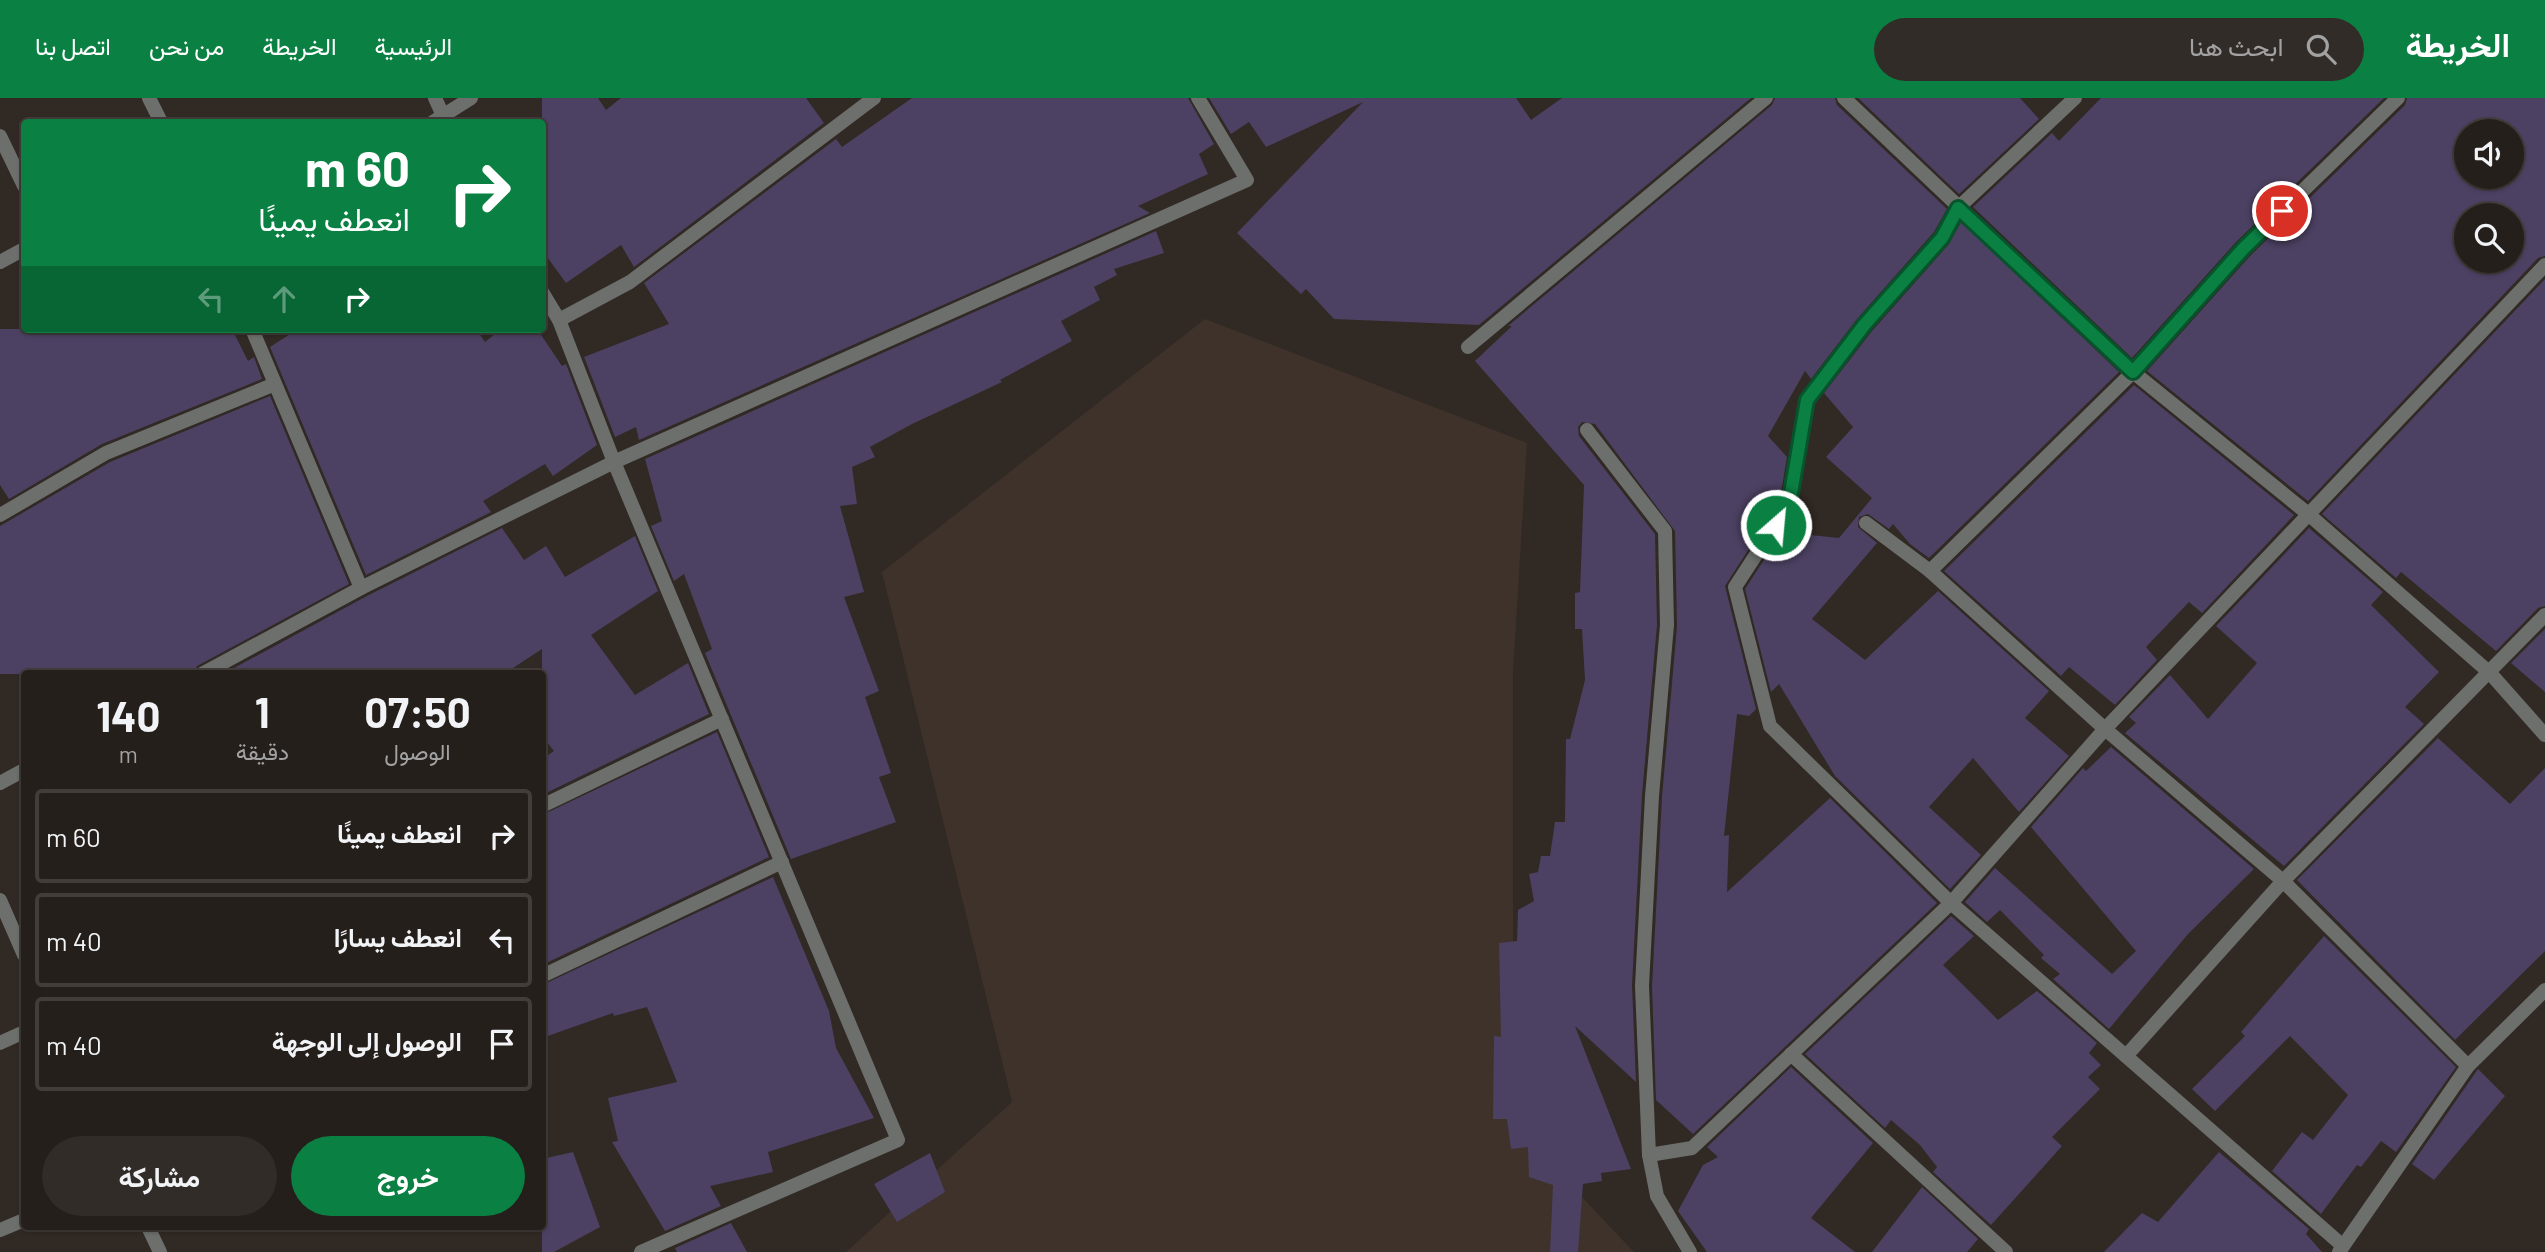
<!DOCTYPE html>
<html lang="ar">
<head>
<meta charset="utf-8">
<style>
  body { margin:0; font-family:Barlow,Vazirmatn,sans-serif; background:#312c28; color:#f1f3f6; direction:rtl; height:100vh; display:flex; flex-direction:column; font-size:26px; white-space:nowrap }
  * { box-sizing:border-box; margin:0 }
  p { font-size:23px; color:#a3a2a3 }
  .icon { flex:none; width:38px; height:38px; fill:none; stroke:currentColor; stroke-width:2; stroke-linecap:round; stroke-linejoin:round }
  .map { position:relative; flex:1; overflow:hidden; direction:ltr }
  .panel { position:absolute; left:21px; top:572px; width:525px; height:560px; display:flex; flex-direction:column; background:#251f1b; border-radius:7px; box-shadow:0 2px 5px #0004,0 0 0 2px #423d3a; direction:rtl }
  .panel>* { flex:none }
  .guide { position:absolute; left:21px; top:21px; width:525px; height:214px; border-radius:7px; box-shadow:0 2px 5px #0004,0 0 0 2px #423d3a; direction:rtl; background:#0b8043; color:#fff; overflow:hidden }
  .fabs { position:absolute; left:2454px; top:21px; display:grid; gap:14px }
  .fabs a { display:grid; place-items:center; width:70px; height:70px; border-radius:50%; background:#251f1b; box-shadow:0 2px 5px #0004,0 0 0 2px #423d3a; font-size:35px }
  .pin { position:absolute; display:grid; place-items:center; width:60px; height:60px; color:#fff; margin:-30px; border:4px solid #fff; border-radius:50%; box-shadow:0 2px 7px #0007 }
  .me { position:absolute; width:77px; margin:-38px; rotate:27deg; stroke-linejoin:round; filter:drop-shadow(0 0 5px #0008) }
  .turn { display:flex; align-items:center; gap:24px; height:147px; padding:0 21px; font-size:32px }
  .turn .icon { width:91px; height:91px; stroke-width:2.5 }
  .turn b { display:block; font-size:49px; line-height:60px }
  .lanes { display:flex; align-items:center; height:66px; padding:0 21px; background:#0003; justify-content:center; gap:35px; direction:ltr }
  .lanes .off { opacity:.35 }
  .eta { display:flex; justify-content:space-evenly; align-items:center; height:119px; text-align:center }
  .eta b { font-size:42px; font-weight:700; line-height:49px }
  .primary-button { display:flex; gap:14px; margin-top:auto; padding:14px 21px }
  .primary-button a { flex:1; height:80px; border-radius:42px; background:#0b8043; color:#fff; font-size:28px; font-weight:700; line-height:80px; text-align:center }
  .primary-button a+a { background:#312c28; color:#f1f3f6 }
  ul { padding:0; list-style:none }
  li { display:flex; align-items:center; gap:21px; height:94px; margin:0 14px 10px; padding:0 7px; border:4px solid #423d3a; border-radius:7px }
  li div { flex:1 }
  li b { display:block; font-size:26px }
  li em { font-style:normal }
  header { display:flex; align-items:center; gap:42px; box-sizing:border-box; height:98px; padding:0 35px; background:#0b8043; color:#fff }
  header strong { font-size:33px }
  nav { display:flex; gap:38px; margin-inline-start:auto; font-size:24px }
  .search { width:490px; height:63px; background:#312c28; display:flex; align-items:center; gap:18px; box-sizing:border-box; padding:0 24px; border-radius:38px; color:#a3a2a3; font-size:26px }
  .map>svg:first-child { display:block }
</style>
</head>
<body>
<header>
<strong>الخريطة</strong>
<div class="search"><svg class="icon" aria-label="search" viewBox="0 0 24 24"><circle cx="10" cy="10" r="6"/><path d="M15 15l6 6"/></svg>ابحث هنا</div>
<nav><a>الرئيسية</a><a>الخريطة</a><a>من نحن</a><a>اتصل بنا</a></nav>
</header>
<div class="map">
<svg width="2545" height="1154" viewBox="0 0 2545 1154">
  <rect width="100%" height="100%" fill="#312924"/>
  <polygon fill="#3f322b" points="1205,221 1527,345 1513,574 1513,1026 1634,1154 846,1154 1012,1004 882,474"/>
  <g fill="#4c4162" fill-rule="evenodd">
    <polygon points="542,0 598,0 606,12 621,0 806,0 824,25 634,169 621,147 566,185 542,152"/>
    <polygon points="912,0 1188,0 1214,46 1199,56 1208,76 1138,108 1150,115 639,342 636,329 615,339 584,259 669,226 644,185 836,41 842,49"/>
    <polygon points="1209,0 1516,0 1531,22 1562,0 1751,0 1479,227 1334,221 1306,191 1301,196 1237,135 1363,4 1266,49 1249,24 1231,36"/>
    <polygon points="1775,0 1835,0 1837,7 1947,111 1934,134 1857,221 1811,281 1805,273 1768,338 1787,359 1780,400 1754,431 1761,432 1725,488 1756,611 1749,618 1737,616 1724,738 1729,737 1727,794 1830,700 1937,805 1693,1036 1656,1002 1652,888 1662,699 1677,528 1675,433 1595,326 1582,324 1578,329 1579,338 1655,436 1657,527 1642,697 1632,887 1636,984 1575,928 1631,1071 1601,1075 1602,1083 1583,1086 1578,1154 1550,1154 1553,1087 1529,1079 1528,1049 1511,1051 1507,1021 1493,1021 1494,938 1501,939 1499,845 1517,843 1518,812 1534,803 1529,776 1538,774 1541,758 1550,758 1555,724 1565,724 1566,641 1570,641 1585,582 1582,531 1575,531 1575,495 1580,494 1584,387 1475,263 1512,228 1508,228 1772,7"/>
    <polygon points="1858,0 2020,0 2039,21 1959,96"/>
    <polygon points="2101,0 2384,0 2236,144 2132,260 1973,109 2052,35 2059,43"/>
    <path d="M2407,0H2545V158L2538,160L2308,403L2147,273L2250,158L2405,7ZM2466,33H2511V79H2466ZM2466,117H2511V163H2466Z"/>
    <polygon points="1961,124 2119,274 1929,460 1910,446 1893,426 1889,431 1868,416 1859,419 1858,429 1877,445 1812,521 1865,562 1938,493 2049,593 2025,620 2069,658 2019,714 1973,660 1929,709 1981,757 1950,791 1835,678 1779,586 1771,594 1745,491 1782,434 1839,440 1872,400 1826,359 1853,329 1824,295 1872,233 1949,146"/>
    <polygon points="1156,133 1164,155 1114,171 1117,177 1094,189 1100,202 1061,223 1072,243 1000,282 1002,284 912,326 870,349 875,359 852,369 857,406 840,408 864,494 844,499 879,593 865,599 891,675 879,679 896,724 791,761 705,555 712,551 684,476 674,483 651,428 662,423 645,361"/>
    <polygon points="2545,181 2545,508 2538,510 2496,553 2401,474 2396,480 2322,416"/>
    <polygon points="0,231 232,231 248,263 254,259 262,281 102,346 9,401 0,387"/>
    <polygon points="298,231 476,231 485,244 501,231 537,231 562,268 566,266 597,347 553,378 545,366 483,403 491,414 366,477 270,249"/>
    <polygon points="2134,287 2294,417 2202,515 2189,504 2146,549 2157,562 2115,607 2069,569 2061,578 1944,473"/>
    <polygon points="270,298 349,486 197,568 192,576 0,576 0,428 110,364"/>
    <polygon points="502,430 524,462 546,448 565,479 635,438 658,493 591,537 635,597 688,565 709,616 542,697 542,661 554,653 542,638 542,551 504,576 223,576 365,499"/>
    <polygon points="2309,430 2383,494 2371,507 2439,574 2405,609 2424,626 2284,768 2125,635 2136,625 2129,619 2170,577 2208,621 2257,565 2216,528"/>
    <polygon points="2545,531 2545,594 2511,565"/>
    <polygon points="717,634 769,759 542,867 542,717"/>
    <polygon points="2438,640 2510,706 2545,670 2545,853 2455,942 2297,782"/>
    <polygon points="2111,649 2254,771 2188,836 2109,931 2053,881 2060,876 2041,860 2044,857 2000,812 1987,824 1965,804 1995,770 2112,876 2136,853 2031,729 2083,670 2086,673"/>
    <polygon points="773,779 829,913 836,950 874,1020 768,1054 773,1074 710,1088 721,1108 665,1133 612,1044 618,1043 608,1000 677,984 647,909 614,918 613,915 542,940 542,887"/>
    <polygon points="1951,818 1974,838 1943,867 1998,922 2037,893 2097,945 2089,955 2101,967 2088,979 2100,991 2052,1039 2062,1048 1991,1127 1933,1074 1937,1069 1920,1047 1891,1022 1885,1030 1805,956"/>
    <polygon points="2324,838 2456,969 2396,1054 2381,1043 2361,1069 2357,1067 2321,1116 2272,1073 2302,1034 2313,1042 2348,997 2290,938 2215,1013 2192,991 2245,938 2241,934"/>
    <polygon points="1791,969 1873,1045 1811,1120 1855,1154 1707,1154 1678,1113 1703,1067 1718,1059 1707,1049"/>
    <polygon points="2478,971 2505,998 2434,1082 2412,1066"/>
    <polygon points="573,1054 600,1129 554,1154 542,1154 542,1061"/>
    <polygon points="2219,1054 2309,1131 2306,1136 2322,1154 2104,1154 2142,1115 2158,1124"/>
    <polygon points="930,1055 945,1094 897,1124 874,1086"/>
    <polygon points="1922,1089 1978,1141 1967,1154 1872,1154"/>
    <polygon points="731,1125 747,1154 677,1154 675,1150"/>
  </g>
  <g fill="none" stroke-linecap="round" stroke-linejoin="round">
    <g stroke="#6c6f6b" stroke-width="14">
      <polyline points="149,0 161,24"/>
      <polyline points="435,0 446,24"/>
      <polyline points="1844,0 2133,274 2307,415 2490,575 2545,637"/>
      <polyline points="2075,0 1958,110 1942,140 1865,227 1807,302 1789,406 1735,489 1770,628 1951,805 2343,1148"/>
      <polyline points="433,24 471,0"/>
      <polyline points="0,38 24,88"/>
      <polyline points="0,164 24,151"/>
      <polyline points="542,194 559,222 614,364 898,1042 641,1154"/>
      <polyline points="559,222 630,184 874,0"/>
      <polyline points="252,231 361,490"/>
      <polyline points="1468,249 1766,0"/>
      <polyline points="1587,332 1665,433 1667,527 1652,698 1642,888 1649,1057 1657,1098 1690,1154"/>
      <polyline points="0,417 106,355 275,286"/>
      <polyline points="1866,425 1930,473 2105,631 2283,783 2468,968"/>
      <polyline points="1930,473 2133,274 2243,151 2398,0"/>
      <polyline points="202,576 361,490 614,364 1247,82 1198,0"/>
      <polyline points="0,685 24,672"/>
      <polyline points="542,708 722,621"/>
      <polyline points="0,802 24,857"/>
      <polyline points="542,878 782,764"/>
      <polyline points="0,945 24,934"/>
      <polyline points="1791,956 2006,1154"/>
      <polyline points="2126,958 2283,783 2545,517"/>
      <polyline points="1649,1057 1692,1050 1951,805 2105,631 2545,167"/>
      <polyline points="148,1129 160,1154"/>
      <polyline points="0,1132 24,1122"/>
      <polyline points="2339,1154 2468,968 2545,892"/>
    </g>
  </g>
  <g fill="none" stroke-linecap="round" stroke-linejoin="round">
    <g stroke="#07532c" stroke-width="18">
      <polyline id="route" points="1776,427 1789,407 1807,302 1865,226 1942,140 1958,110 2133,274 2243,151 2282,113"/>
    </g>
    <use href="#route" stroke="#0b8043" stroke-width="12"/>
  </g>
</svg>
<div class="fabs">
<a><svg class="icon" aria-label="sound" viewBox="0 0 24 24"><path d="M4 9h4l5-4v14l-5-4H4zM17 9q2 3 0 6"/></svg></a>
<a><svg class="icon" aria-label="search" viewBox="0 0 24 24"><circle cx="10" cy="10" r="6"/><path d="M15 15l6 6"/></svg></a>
</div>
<div class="pin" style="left:2282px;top:113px;background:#d93025"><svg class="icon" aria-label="arrive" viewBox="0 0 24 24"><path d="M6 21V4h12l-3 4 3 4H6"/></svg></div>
<svg class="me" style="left:1776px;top:427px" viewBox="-20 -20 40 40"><circle r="17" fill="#0b8043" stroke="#fff" stroke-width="3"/><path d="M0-11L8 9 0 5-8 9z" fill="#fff"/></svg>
<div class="guide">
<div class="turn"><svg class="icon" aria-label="right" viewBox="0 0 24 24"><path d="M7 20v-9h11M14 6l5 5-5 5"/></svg><div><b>60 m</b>انعطف يمينًا</div></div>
<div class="lanes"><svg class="icon off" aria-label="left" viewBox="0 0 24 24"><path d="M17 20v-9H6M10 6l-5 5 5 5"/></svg><svg class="icon off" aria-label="ahead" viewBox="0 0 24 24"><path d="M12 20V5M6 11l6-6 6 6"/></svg><svg class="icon" aria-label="right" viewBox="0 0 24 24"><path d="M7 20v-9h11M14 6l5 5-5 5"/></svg></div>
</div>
<section class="panel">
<div class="eta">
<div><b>07:50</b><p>الوصول</p></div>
<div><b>1</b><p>دقيقة</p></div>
<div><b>140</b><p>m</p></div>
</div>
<ul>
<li><svg class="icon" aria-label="right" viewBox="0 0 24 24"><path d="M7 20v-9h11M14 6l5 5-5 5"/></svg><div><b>انعطف يمينًا</b></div><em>60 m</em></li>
<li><svg class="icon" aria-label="left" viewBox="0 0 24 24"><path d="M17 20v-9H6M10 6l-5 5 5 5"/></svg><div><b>انعطف يسارًا</b></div><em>40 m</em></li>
<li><svg class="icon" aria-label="arrive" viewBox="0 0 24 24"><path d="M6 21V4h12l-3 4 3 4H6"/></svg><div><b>الوصول إلى الوجهة</b></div><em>40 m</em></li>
</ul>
<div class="primary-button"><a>خروج</a><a>مشاركة</a></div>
</section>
</div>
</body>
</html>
